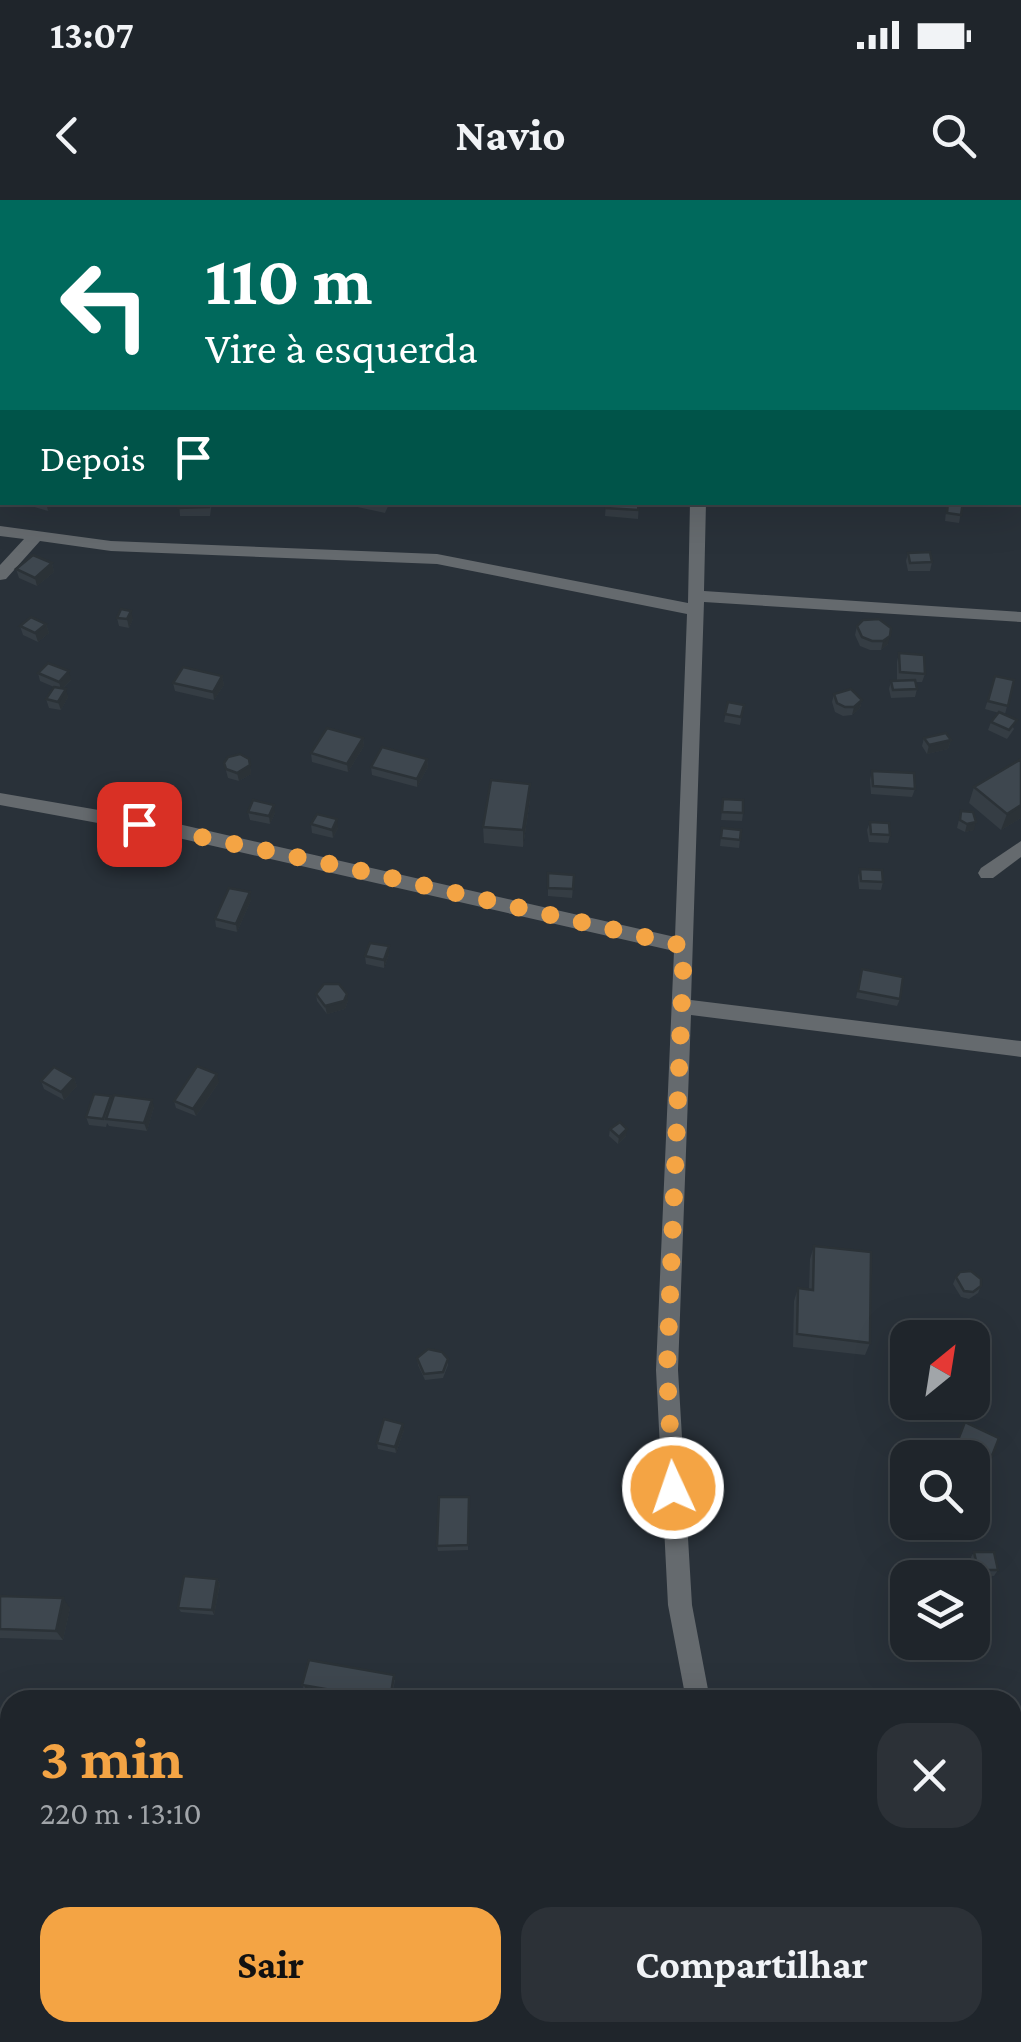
<!DOCTYPE html>
<html lang="pt">
<head>
<meta charset="utf-8">
<style>
  body { margin:0; font-family:"Crimson Pro",serif; background:#2c3137; color:#f1f3f6; height:100vh; display:flex; flex-direction:column; font-size:38px; white-space:nowrap }
  * { box-sizing:border-box; margin:0 }
  p { font-size:32px; color:#a1a5a9 }
  .icon { flex:none; width:55px; height:55px; fill:none; stroke:currentColor; stroke-width:2; stroke-linecap:round; stroke-linejoin:round }
  .map { position:relative; flex:1; overflow:hidden }
  .panel { position:absolute; left:0px; top:1490px; width:1022px; height:352px; display:flex; flex-direction:column; background:#1f252b; border-radius:30px 30px 0 0; box-shadow:0 10px 40px #0002,0 0 0 2px #3c4247 }
  .panel>* { flex:none }
  .hud { position:absolute; left:0px; top:0px; width:1022px; height:305px; box-shadow:0 10px 40px #0002,0 0 0 2px #3c4247; background:#00695c; color:#fff; overflow:hidden }
  .needle { width:65px; rotate:30deg }
  .controls { position:absolute; left:890px; top:1120px; display:grid; gap:20px }
  .controls a { display:grid; place-items:center; width:100px; height:100px; border-radius:20px; background:#1f252b; box-shadow:0 10px 40px #0002,0 0 0 2px #3c4247; font-size:50px }
  .pin { position:absolute; display:grid; place-items:center; width:85px; height:85px; color:#fff; margin:-42px; border-radius:20px; box-shadow:0 5px 15px #0006 }
  .me { position:absolute; width:110px; margin:-55px; rotate:357deg; stroke-linejoin:round; filter:drop-shadow(0 0 8px #0008) }
  .turn { display:flex; align-items:center; gap:35px; height:210px; padding:0 40px; font-size:45px }
  .turn .icon { width:130px; height:130px; stroke-width:2.5 }
  .turn b { display:block; font-size:70px; line-height:85px }
  .then { display:flex; align-items:center; height:95px; padding:0 40px; background:#0003; gap:20px; font-size:38px }
  .round { display:grid; place-items:center; flex:none; width:105px; height:105px; border-radius:30px; background:#2c3137 }
  .headline { display:flex; align-items:center; justify-content:space-between; height:170px; padding:0 40px }
  h1 { font-size:60px; font-weight:700; line-height:75px; color:#f4a444 }
  .cta { display:flex; gap:20px; margin-top:auto; padding:20px 40px }
  .cta a { flex:1; height:115px; border-radius:30px; background:#f4a444; color:#111; font-size:40px; font-weight:700; line-height:115px; text-align:center }
  .cta a+a { background:#2c3137; color:#f1f3f6 }
  .status { display:flex; justify-content:space-between; align-items:center; height:70px; padding:0 50px; background:#1f252b; direction:ltr }
  .status svg { height:28px; fill:currentColor }
  header { display:flex; justify-content:space-between; align-items:center; height:130px; padding:0 40px; background:#1f252b; font-size:45px; font-weight:700 }
  .map>svg:first-child { display:block }
</style>
</head>
<body>
<div class="status"><b>13:07</b><svg viewBox="0 0 49 12"><path d="M0 12V9h3v3zM5 12V6h3v6zM10 12V3h3v9zM15 12V0h3v12zM26 1h20v11H26zM47 4h2v5h-2z"/></svg></div>
<header><svg class="icon" aria-label="back" viewBox="0 0 24 24"><path d="M15 5l-7 7 7 7"/></svg>Navio<svg class="icon" aria-label="search" viewBox="0 0 24 24"><circle cx="10" cy="10" r="6"/><path d="M15 15l6 6"/></svg></header>
<div class="map">
<svg width="1021" height="1842" viewBox="0 0 1021 1842">
  <rect width="100%" height="100%" fill="#293139"/>
  <g fill="none" stroke-linecap="round" stroke-linejoin="round">
    <g fill="#656a6e" fill-rule="evenodd">
      <rect x="696" y="0" width="12" height="2"/>
      <polygon points="1021,52 1021,61 1020,61 1020,52"/>
      <polygon points="690,302 706,302 704,391 1021,412 1021,422 704,402 691,800 1021,841 1021,857 691,815 678,1170 692,1405 710,1500 686,1500 668,1405 656,1170 674,751 174,637 0,605 0,593 174,623 675,737 687,414 437,364 111,351 40,341 6,379 0,380 0,365 24,339 0,336 0,326 111,341 437,354 688,403"/>
      <polygon points="1021,641 1021,657 993,678 981,678 978,673 981,668"/>
      <polygon points="1012,1822 1021,1824 1021,1842 992,1842 989,1832 1012,1832"/>
      <polygon points="0,1826 10,1826 10,1832 138,1832 133,1842 0,1842"/>
      <polygon points="532,1832 560,1832 556,1842 528,1842"/>
      <polygon points="765,1832 792,1832 795,1842 767,1842"/>
    </g>
  </g>
  <g fill="#353d44">
    <rect x="809" y="0" width="23" height="2"/>
    <polygon points="1009,0 1021,0 1021,12 1020,2 1010,2"/>
    <polygon points="0,161 2,161 2,210 0,209"/>
    <polygon points="31,302 56,302 48,311 31,306"/>
    <polygon points="179,302 212,302 210,316 180,316"/>
    <polygon points="343,302 390,302 385,313 344,304"/>
    <polygon points="606,302 639,302 638,319 605,316"/>
    <polygon points="947,302 963,302 959,323 945,321"/>
    <polygon points="908,353 932,362 930,371 908,371 906,361"/>
    <polygon points="52,363 54,372 37,386 19,378 16,369"/>
    <polygon points="117,418 133,419 129,428 119,426"/>
    <polygon points="46,424 49,433 38,442 23,435 20,426"/>
    <polygon points="857,426 888,444 881,450 870,450 860,446 855,435"/>
    <polygon points="899,453 925,474 922,482 916,482 917,489 915,497 891,498 889,489 891,481 897,481 897,462"/>
    <polygon points="38,473 71,480 63,488 68,497 61,510 49,508 46,499 54,487 40,481"/>
    <polygon points="222,476 224,485 214,500 175,491 173,483"/>
    <polygon points="995,476 1014,480 1005,514 1014,529 1007,539 988,530 991,522 999,513 985,509"/>
    <polygon points="834,494 862,500 860,508 852,515 843,516 835,512 832,502"/>
    <polygon points="728,502 744,505 740,525 724,522"/>
    <polygon points="363,538 364,546 348,572 312,562 311,553"/>
    <polygon points="924,538 951,540 948,549 927,554 922,546"/>
    <polygon points="249,559 251,574 239,581 228,578 224,563"/>
    <polygon points="427,559 428,567 417,587 372,575 371,567"/>
    <polygon points="1021,559 1021,618 1001,630 969,603 974,587"/>
    <polygon points="872,571 915,589 912,597 871,594 870,580"/>
    <polygon points="723,599 743,613 742,621 721,620"/>
    <polygon points="530,600 523,647 484,643 483,627"/>
    <polygon points="961,611 974,630 965,632 957,628"/>
    <polygon points="248,612 275,613 270,624 250,620"/>
    <polygon points="870,622 890,635 888,643 869,642 867,630"/>
    <polygon points="311,624 338,628 333,638 312,633"/>
    <polygon points="722,628 741,630 739,648 720,646"/>
    <polygon points="860,669 883,682 881,690 859,689 858,677"/>
    <polygon points="548,673 574,675 572,698 548,696"/>
    <polygon points="251,700 237,732 216,727 215,719"/>
    <polygon points="389,746 389,754 384,768 366,764 365,756"/>
    <polygon points="862,769 900,799 897,806 856,798"/>
    <polygon points="316,794 348,801 345,809 327,814 317,801"/>
    <polygon points="74,878 77,886 64,900 44,889 41,881"/>
    <polygon points="219,882 196,916 176,908 174,901"/>
    <polygon points="112,899 154,907 147,931 109,926 107,923 106,927 89,925 86,917"/>
    <polygon points="610,929 626,936 618,944 609,936"/>
    <polygon points="814,1046 870,1143 865,1155 793,1147 794,1101 798,1088 809,1089 810,1059"/>
    <polygon points="956,1077 981,1086 978,1093 969,1099 961,1097 953,1084"/>
    <polygon points="417,1158 448,1159 448,1165 443,1178 425,1180 418,1165"/>
    <polygon points="965,1222 999,1238 975,1295 972,1293 972,1258 950,1258"/>
    <polygon points="404,1230 396,1253 378,1249 377,1243"/>
    <polygon points="469,1297 468,1350 438,1351 437,1346"/>
    <polygon points="974,1352 998,1370 994,1376 974,1375 971,1357"/>
    <polygon points="217,1379 220,1384 214,1415 181,1412 178,1408"/>
    <polygon points="0,1396 70,1408 63,1440 0,1438"/>
    <polygon points="898,1409 908,1409 908,1442 898,1442 895,1414"/>
    <polygon points="395,1480 391,1500 368,1500 304,1489 302,1485"/>
  </g>
  <g fill="#2b3237">
    <polygon points="46,302 56,302 48,311"/>
    <polygon points="52,363 54,372 37,386 35,378"/>
    <polygon points="131,411 133,419 129,428 127,419"/>
    <polygon points="46,424 49,433 38,442 35,433"/>
    <polygon points="890,436 888,444 881,450 883,441"/>
    <polygon points="69,471 71,480 61,490 59,482"/>
    <polygon points="222,476 224,485 214,500 213,492"/>
    <polygon points="66,489 68,497 61,510 58,502"/>
    <polygon points="862,500 860,508 852,515 854,507"/>
    <polygon points="363,538 364,546 348,572 347,564"/>
    <polygon points="951,540 948,549 927,554 929,545"/>
    <polygon points="427,559 428,567 417,587 417,579"/>
    <polygon points="250,565 251,574 239,581 237,573"/>
    <polygon points="530,584 530,600 523,647 523,630"/>
    <polygon points="274,605 275,613 270,624 269,616"/>
    <polygon points="1021,605 1021,618 1001,630 1007,614"/>
    <polygon points="337,619 338,628 333,638 332,630"/>
    <polygon points="976,622 974,630 965,632 967,624"/>
    <polygon points="250,692 251,700 237,732 236,724"/>
    <polygon points="389,746 389,754 384,768 384,760"/>
    <polygon points="347,794 348,801 345,809 327,814 325,806"/>
    <polygon points="217,874 219,882 196,916 193,909"/>
    <polygon points="74,878 77,886 64,900 61,892"/>
    <polygon points="152,900 154,907 147,931 144,923"/>
    <polygon points="627,929 626,936 618,944 619,937"/>
    <polygon points="403,1224 404,1230 396,1253 395,1247"/>
    <polygon points="217,1379 220,1384 214,1415 212,1410"/>
    <polygon points="63,1398 70,1408 63,1440 56,1431"/>
  </g>
  <g fill="#3e474f" stroke="#2b3237" stroke-width="2.5">
    <polygon points="363,0 375,0 382,2 353,2"/>
    <polygon points="0,161 2,161 2,194 0,193"/>
    <polygon points="179,302 209,302 209,307 178,308"/>
    <polygon points="606,302 639,302 638,310 606,308"/>
    <polygon points="948,302 963,302 961,315 947,313"/>
    <polygon points="930,352 932,362 910,363 908,353"/>
    <polygon points="33,355 52,363 35,378 16,369"/>
    <polygon points="121,409 131,411 127,419 117,418"/>
    <polygon points="31,417 46,424 35,433 20,426"/>
    <polygon points="879,419 891,428 890,436 883,441 872,441 862,437 857,426 863,420"/>
    <polygon points="899,453 924,455 925,474 900,472"/>
    <polygon points="48,463 69,471 59,482 38,473"/>
    <polygon points="183,467 222,476 213,492 173,483"/>
    <polygon points="995,476 1014,480 1008,506 988,501"/>
    <polygon points="915,480 917,489 893,490 891,481"/>
    <polygon points="54,487 66,489 58,502 46,499"/>
    <polygon points="851,489 862,500 854,507 845,507 837,503 834,494"/>
    <polygon points="728,502 744,505 741,517 725,514"/>
    <polygon points="999,512 1017,520 1009,530 991,522"/>
    <polygon points="327,528 363,538 347,564 311,553"/>
    <polygon points="946,533 951,540 929,545 924,538"/>
    <polygon points="382,547 427,559 417,579 371,567"/>
    <polygon points="240,554 249,559 250,565 237,573 226,569 224,563 228,557"/>
    <polygon points="1021,559 1021,605 1007,614 974,587"/>
    <polygon points="872,571 914,573 915,589 873,586"/>
    <polygon points="491,580 530,584 523,630 483,627"/>
    <polygon points="723,599 743,600 743,613 722,612"/>
    <polygon points="253,600 274,605 269,616 248,612"/>
    <polygon points="961,611 973,612 976,622 967,624 960,620"/>
    <polygon points="317,614 337,619 332,630 311,624"/>
    <polygon points="870,622 889,623 890,635 871,634"/>
    <polygon points="722,628 741,630 740,640 721,638"/>
    <polygon points="860,669 882,670 883,682 861,681"/>
    <polygon points="548,673 574,675 573,689 548,688"/>
    <polygon points="229,688 250,692 236,724 215,719"/>
    <polygon points="370,743 389,746 384,760 365,756"/>
    <polygon points="862,769 903,777 900,799 858,791"/>
    <polygon points="324,784 339,784 347,794 344,801 325,806 316,794"/>
    <polygon points="197,866 217,874 193,909 174,901"/>
    <polygon points="54,867 74,878 61,892 41,881"/>
    <polygon points="94,894 111,896 103,919 86,917"/>
    <polygon points="114,895 152,900 144,923 106,919"/>
    <polygon points="620,922 627,929 619,937 610,929"/>
    <polygon points="814,1046 871,1052 870,1143 797,1134 798,1088 813,1090"/>
    <polygon points="971,1071 981,1079 981,1086 973,1092 964,1091 956,1077 960,1072"/>
    <polygon points="428,1149 442,1152 448,1159 443,1172 424,1174 417,1158"/>
    <polygon points="384,1219 403,1224 395,1247 377,1243"/>
    <polygon points="965,1222 999,1238 979,1289 972,1286 972,1258 951,1258"/>
    <polygon points="439,1297 469,1297 468,1345 437,1346"/>
    <polygon points="974,1352 994,1352 998,1370 978,1370"/>
    <polygon points="184,1376 217,1379 212,1410 178,1408"/>
    <polygon points="0,1396 63,1398 56,1431 0,1429"/>
    <polygon points="898,1409 908,1409 908,1438 901,1438"/>
    <polygon points="309,1460 394,1475 390,1500 302,1485"/>
    <polygon points="306,1488 361,1500 303,1500"/>
  </g>
  <g fill="none" stroke-linecap="round" stroke-linejoin="round">
    <polyline stroke="#f4a444" stroke-width="18" stroke-dasharray="0 32.4" points="139,624 340,666 684,746 667,1170 673,1288"/>
  </g>
</svg>
<div class="controls">
<a><svg class="needle" viewBox="-14 -14 28 28"><path d="M0-13l5 13h-10z" fill="#e53935"/><path d="M0 13l5-13h-10z" fill="#a1a5a9"/></svg></a>
<a><svg class="icon" aria-label="search" viewBox="0 0 24 24"><circle cx="10" cy="10" r="6"/><path d="M15 15l6 6"/></svg></a>
<a><svg class="icon" aria-label="layers" viewBox="0 0 24 24"><path d="M12 4l9 5-9 5-9-5zM3 14l9 5 9-5"/></svg></a>
</div>
<div class="pin" style="left:139px;top:624px;background:#d93025"><svg class="icon" aria-label="arrive" viewBox="0 0 24 24"><path d="M6 21V4h12l-3 4 3 4H6"/></svg></div>
<svg class="me" style="left:673px;top:1288px" viewBox="-20 -20 40 40"><circle r="17" fill="#f4a444" stroke="#fff" stroke-width="3"/><path d="M0-11L8 9 0 5-8 9z" fill="#fff"/></svg>
<div class="hud">
<div class="turn"><svg class="icon" aria-label="left" viewBox="0 0 24 24"><path d="M17 20v-9H6M10 6l-5 5 5 5"/></svg><div><b>110 m</b>Vire à esquerda</div></div>
<div class="then">Depois<svg class="icon" aria-label="arrive" viewBox="0 0 24 24"><path d="M6 21V4h12l-3 4 3 4H6"/></svg></div>
</div>
<section class="panel">
<div class="headline"><div><h1>3 min</h1><p>220 m · 13:10</p></div><a class="round"><svg class="icon" aria-label="close" viewBox="0 0 24 24"><path d="M6 6l12 12M18 6L6 18"/></svg></a></div>
<div class="cta"><a>Sair</a><a>Compartilhar</a></div>
</section>
</div>
</body>
</html>
